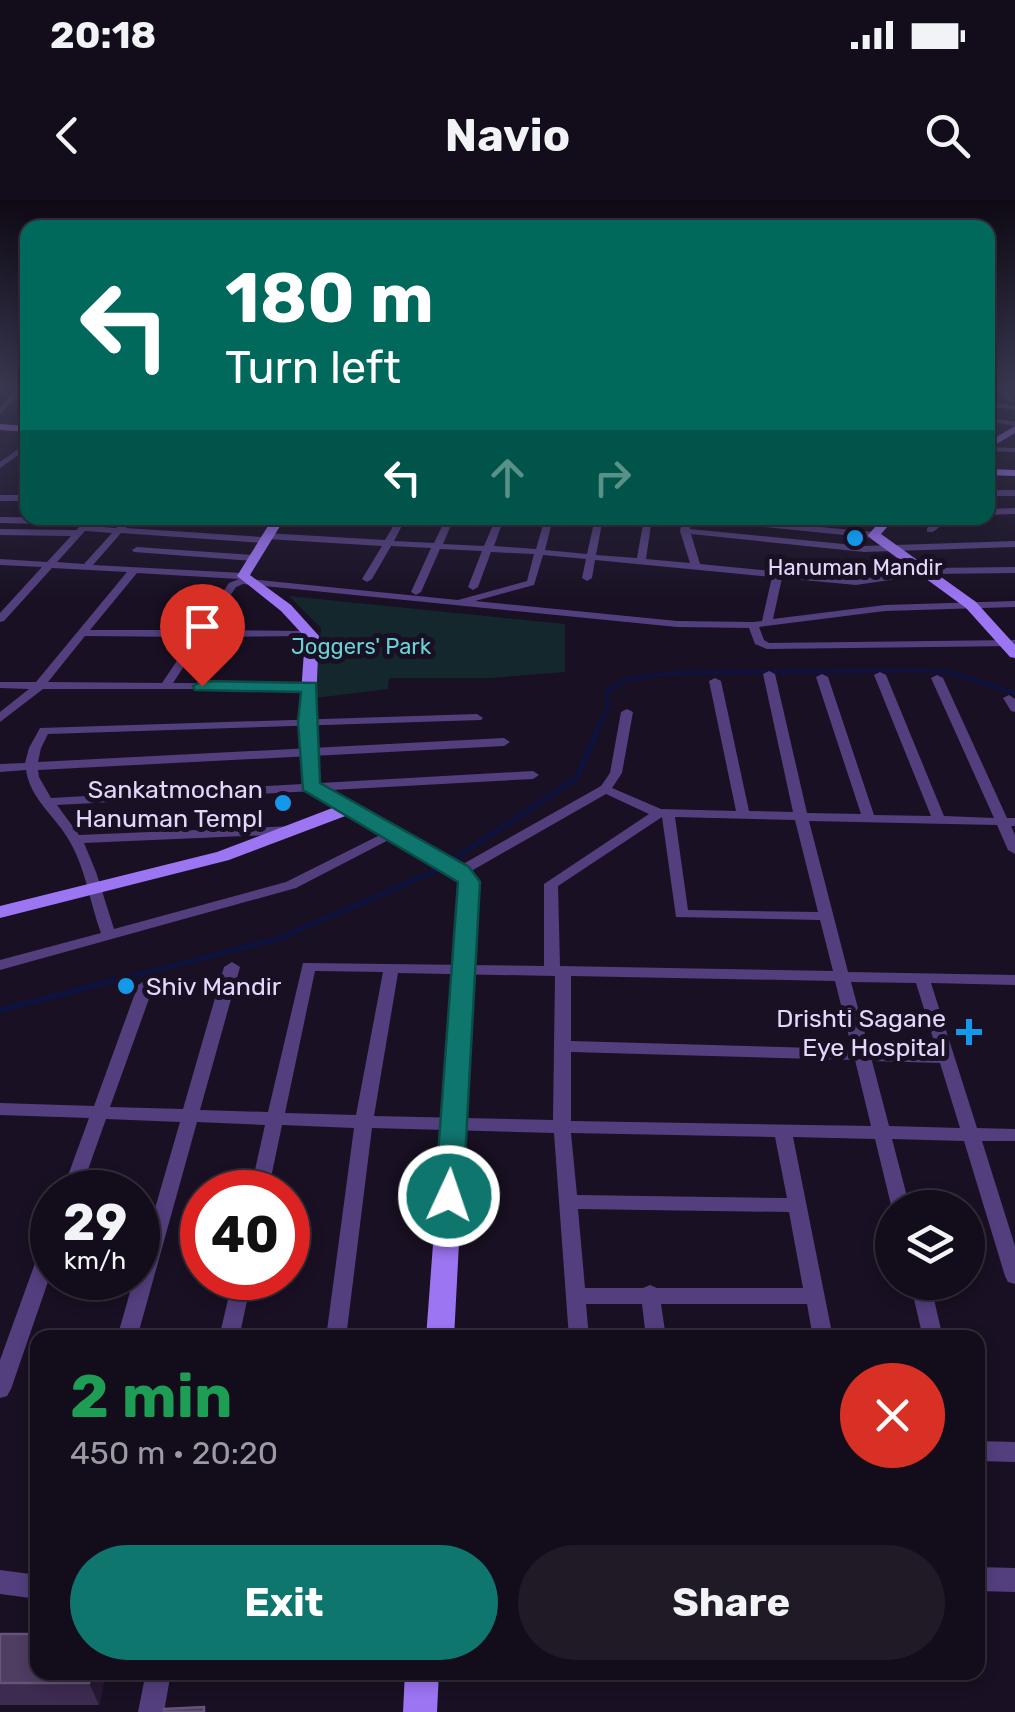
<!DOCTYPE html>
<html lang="en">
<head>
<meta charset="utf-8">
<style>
  body { margin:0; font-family:Rubik,sans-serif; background:#201a27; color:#f1f3f6; height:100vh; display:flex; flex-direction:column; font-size:38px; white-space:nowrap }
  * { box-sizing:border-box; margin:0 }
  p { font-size:32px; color:#9d9ba2 }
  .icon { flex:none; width:55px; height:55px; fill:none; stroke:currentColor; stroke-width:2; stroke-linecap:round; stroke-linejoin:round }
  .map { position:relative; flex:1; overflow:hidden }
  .details { position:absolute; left:30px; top:1130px; width:955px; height:350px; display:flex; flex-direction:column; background:#130c1a; border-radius:20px; box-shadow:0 5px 15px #0003,0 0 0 2px #322c39 }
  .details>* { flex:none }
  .hud { position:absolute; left:20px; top:20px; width:975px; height:305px; border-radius:20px; box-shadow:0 5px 15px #0003,0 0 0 2px #322c39; background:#00695c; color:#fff; overflow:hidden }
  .buttons { position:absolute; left:875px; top:990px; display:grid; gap:20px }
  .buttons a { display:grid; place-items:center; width:110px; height:110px; border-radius:50%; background:#130c1a; box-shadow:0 5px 15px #0003,0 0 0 2px #322c39; font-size:50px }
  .speed { position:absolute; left:30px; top:970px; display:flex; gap:20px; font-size:50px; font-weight:700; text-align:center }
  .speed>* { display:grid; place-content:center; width:130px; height:130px; border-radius:50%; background:#130c1a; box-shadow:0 5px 15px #0003,0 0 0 2px #322c39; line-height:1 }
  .speed small { font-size:25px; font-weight:400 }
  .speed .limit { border:15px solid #d22; background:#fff; color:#111 }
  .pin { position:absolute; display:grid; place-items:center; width:85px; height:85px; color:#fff; margin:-102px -42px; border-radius:50% 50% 50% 0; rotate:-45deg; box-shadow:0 0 10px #0007 }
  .pin .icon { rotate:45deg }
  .me { position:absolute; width:110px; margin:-55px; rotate:3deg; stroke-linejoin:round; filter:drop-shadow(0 0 8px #0008) }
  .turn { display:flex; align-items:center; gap:35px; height:210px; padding:0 40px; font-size:45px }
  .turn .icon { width:130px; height:130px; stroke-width:2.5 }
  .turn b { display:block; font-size:70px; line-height:85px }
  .lanes { display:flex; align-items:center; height:95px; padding:0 40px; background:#0003; justify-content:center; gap:50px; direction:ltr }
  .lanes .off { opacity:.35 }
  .round { display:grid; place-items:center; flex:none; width:105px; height:105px; border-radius:52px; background:#201a27 }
  .head { display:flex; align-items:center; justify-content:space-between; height:170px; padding:0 40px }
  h1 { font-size:60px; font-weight:700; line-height:75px; color:#1e9e55 }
  .primary-button { display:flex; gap:20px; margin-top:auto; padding:20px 40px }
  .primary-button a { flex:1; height:115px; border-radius:60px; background:#0f766e; color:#fff; font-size:40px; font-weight:700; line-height:115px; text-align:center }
  .primary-button a+a { background:#201a27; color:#f1f3f6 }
  .status { display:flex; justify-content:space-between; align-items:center; height:70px; padding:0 50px; background:#130c1a; direction:ltr }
  .status svg { height:28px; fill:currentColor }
  header { display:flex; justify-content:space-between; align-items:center; height:130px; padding:0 40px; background:#130c1a; font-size:45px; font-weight:700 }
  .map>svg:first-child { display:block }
</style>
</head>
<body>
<div class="status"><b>20:18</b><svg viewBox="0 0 49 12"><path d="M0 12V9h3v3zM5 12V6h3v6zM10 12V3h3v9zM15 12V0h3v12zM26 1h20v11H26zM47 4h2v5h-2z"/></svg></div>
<header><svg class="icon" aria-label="back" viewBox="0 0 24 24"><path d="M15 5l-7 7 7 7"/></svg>Navio<svg class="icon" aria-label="search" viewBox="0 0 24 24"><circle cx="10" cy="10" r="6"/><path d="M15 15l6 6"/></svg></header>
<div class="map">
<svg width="1015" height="1512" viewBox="0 0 1015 1512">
  <rect width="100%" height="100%" fill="#191023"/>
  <polygon fill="#14272d" points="289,396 565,424 565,472 491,478 389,478 388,489 315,498 321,428"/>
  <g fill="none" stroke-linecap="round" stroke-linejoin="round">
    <polyline stroke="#0e123e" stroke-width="4" points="598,529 608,505 607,491 628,479 674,473 913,470 950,472 1015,493"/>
    <polyline stroke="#0e123e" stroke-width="5" points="126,778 280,738 435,671 577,578 599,527"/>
    <polyline stroke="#0e123e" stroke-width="6" points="0,810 135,775"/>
    <g fill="#533f7e" fill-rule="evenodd">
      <polygon points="19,187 26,187 0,214 0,208"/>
      <polygon points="998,187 1005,187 1015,202 1009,202"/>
      <polygon points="988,202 1015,206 1015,210 988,206"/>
      <polygon points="988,217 1015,222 1015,226 988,221"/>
      <polygon points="988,235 1002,237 1003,239 999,241 988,239"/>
      <polygon points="28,242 28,248 0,268 0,262"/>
      <polygon points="988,247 1015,248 1015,252 988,251"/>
      <polygon points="995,270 1002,272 988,284 988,278"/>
      <rect x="988" y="290" width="27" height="6"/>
      <rect x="0" y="295" width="28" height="6"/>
      <polygon points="1015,308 1015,314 988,315 988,309"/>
      <path d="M0,317L96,318L90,326L116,328L126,318H134L126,328L262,337L266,333L385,340L398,318H406L394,341L434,343L446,318H454L443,344L484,346L496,318H504L494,346L536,349L545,318H553L545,350L587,354L595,318H603L596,355L637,358L644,318H652L646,359L690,363L680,331L683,318H691L690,329L864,346L1015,341V347L864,352L691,334L700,364L856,379L930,368L1015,367V373L930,374L856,385L782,378L773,419L885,405L1015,401V407L885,411L759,427L764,440L769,443L1015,440V446L767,449L755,444L749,428L677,427L243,384L236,387L207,430L310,431L315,434L314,436L203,437L173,483L310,484L314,485V489H43L0,522V512L29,489L0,488V482H36L127,372L52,368L4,421L0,422V413L42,367L0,365V359L47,362L71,336L0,335V329L76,330L81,325L0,323ZM85,331L112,333L84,364L57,362ZM121,333L263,343L267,339L382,346L362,379L367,382L372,379L391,346L431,348L411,392L416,395L421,392L440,349L482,351L468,387L473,390L478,387L491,352L534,354L527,381L458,400L248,379L246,374L243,373L93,365ZM543,355L586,359L582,378L587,381L592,378L595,360L772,377L762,421L753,422L677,421L475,401L534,385ZM137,373L239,379L229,383L197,430H90ZM85,436L193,437L162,483L48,482Z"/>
      <polygon points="700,318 726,318 874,332 879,335 874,338 704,321"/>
      <polygon points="942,318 951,318 933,332 927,332 927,328"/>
      <polygon points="137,347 253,355 258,358 253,361 134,352 132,350"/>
      <path d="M769,471L775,474L807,613L861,614L816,477L822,474L828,477L874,615L931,616L874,475L880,472L886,475L944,616L994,618L931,478L937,475L943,478L1007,618H1015V626H1011L1015,635V654L1008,650L997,625L809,621L848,772L1015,775V785L931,783L977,928L1015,929V941H982L1015,1046V1084L1008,1082L1005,1076L964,941L892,939L910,1008H892V1009L875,939L793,937L833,1138H813L807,1104H661L666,1138H646L642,1104H586L589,1138H569L554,933L372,928L346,1138H326L354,928L282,925L268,992H250L265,925L197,922L137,1138H117L134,1078H138V1067L180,922L106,919L80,992H62L89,918L0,915V903L94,906L138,785L146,780L154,785L110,907L183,909L224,767L232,762L240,767L200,910L268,912L303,763L544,766V684L649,614L606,594L466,674H456L454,671L456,668L601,586L610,573L621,512L627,509L633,512L622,573L612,588L661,609L736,611L709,481L715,478L721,481L749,611L793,612L763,474ZM662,617L676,717L820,720L833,771L560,766L558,686ZM675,617L795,620L818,712L688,710ZM315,771L383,772L356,915L285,913ZM398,773L555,776L553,920L374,916ZM571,776L835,781L852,849L571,841ZM851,782L916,783L937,851L869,849ZM571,852L855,860L871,926L571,921ZM872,861L940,863L960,928L889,926ZM571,933L775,937L787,998L577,995ZM578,1009L789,1012L803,1088H657L650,1085L643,1088H585Z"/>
      <polygon points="1009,495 1015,499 1015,512 1011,511 1003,498"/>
      <path d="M477,514L483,518L481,520L48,534L41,548L38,562L504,538L510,542L504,546L38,570L39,577L51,598L533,571L539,575L533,579L57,605L79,635L293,626L300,630L293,634L84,643L96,672L114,729L286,682L392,629L397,628L404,632L296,688L0,770V760L101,733C90,703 86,670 70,642C56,616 31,601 26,570L0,572V564L25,563L29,548L40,528Z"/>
      <polygon points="52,1036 52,1070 11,1189 7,1196 0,1198 0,1160 42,1044 45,1039"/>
      <polygon points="233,1078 252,1078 239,1138 219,1138"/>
      <polygon points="910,1082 930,1082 943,1138 923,1138"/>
      <polygon points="978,1241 1015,1242 1015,1262 978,1261"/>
      <polygon points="978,1367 1015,1368 1015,1392 978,1391"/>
      <polygon points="0,1370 38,1375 38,1399 0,1394"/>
      <polygon points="146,1472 171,1472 164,1512 138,1512"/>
    </g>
    <g fill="#9c75f3" fill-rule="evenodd">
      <polygon points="0,224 28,226 28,232 0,230"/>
      <polygon points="1015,226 1015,233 988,249 988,242"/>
      <polygon points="988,269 1015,270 1015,276 988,275"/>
      <polygon points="273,318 285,318 250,375 291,405 319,436 315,522 318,584 468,667 478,682 454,1138 426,1138 460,682 454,675 348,615 229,660 0,718 0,706 217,652 335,607 302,586 299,522 305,437 281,411 237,376"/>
      <polygon points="883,318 895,318 881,334 976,402 1015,445 1015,458 1010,457 966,408 870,338 868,335"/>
      <polygon points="405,1472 439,1472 437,1512 403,1512"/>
    </g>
  </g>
  <polygon fill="#3d2b50" points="0,1434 38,1472 106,1472 99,1505 0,1505"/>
  <polygon fill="#271836" points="91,1472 106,1472 99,1505 89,1483"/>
  <g fill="#4f3d62" stroke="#66557a" stroke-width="2.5">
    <polygon points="0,1434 38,1434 38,1472 91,1472 89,1483 0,1483"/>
    <polygon points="204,1507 204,1512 164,1512 164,1509"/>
  </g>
  <linearGradient id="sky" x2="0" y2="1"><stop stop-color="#0e0913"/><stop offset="0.47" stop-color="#383750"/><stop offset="1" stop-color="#383750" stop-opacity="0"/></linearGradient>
  <rect width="1015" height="399" fill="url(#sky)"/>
  <polygon fill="#0f766e" stroke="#0a4d48" stroke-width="2.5" points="202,481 316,483 320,583 469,667 480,682 463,996 459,1004 439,1004 435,996 458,682 303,590 298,522 301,492 195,490 193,486"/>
  <g fill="#1499ea" stroke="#191023" stroke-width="4">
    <circle cx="855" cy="338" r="10"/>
    <circle cx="283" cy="603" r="10"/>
    <circle cx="126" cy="786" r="10"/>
    <path d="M964 817h10v10h10v10h-10v10h-10v-10h-10v-10h10z"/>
  </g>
  <g text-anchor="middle" stroke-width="10" stroke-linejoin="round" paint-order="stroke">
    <g font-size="22" fill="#e5d6fc" stroke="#191023">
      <text x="855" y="375">Hanuman Mandir</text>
    </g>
    <g font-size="22" fill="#68d3d6" stroke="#191023">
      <text x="361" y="454">Joggers' Park</text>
    </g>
    <g font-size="25" fill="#e5d6fc" stroke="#191023" text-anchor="end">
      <text x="263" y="598">Sankatmochan<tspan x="263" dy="29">Hanuman Templ</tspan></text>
      <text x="146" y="795" text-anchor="start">Shiv Mandir</text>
      <text x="946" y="827">Drishti Sagane<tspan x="946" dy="29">Eye Hospital</tspan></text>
    </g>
  </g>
</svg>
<div class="buttons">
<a><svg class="icon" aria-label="layers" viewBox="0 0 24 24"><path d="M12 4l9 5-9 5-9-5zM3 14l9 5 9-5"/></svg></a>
</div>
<div class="speed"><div>29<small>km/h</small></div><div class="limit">40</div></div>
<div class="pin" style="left:202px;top:486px;background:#d93025"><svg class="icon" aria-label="arrive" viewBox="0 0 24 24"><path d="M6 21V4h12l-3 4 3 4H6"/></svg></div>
<svg class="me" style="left:449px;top:996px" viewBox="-20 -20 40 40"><circle r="17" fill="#0f766e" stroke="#fff" stroke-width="3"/><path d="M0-11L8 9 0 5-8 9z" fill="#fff"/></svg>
<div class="hud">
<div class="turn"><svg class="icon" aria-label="left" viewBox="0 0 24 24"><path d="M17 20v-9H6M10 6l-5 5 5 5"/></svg><div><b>180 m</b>Turn left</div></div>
<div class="lanes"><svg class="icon" aria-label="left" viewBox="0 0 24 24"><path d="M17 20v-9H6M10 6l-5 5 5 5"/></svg><svg class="icon off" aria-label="ahead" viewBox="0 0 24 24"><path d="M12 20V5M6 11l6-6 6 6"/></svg><svg class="icon off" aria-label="right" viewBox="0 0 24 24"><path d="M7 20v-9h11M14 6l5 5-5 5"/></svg></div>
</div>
<section class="details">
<div class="head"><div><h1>2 min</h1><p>450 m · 20:20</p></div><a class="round" style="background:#d93025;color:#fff"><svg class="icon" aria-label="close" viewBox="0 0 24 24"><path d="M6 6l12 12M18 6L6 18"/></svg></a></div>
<div class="primary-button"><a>Exit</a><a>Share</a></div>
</section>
</div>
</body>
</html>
